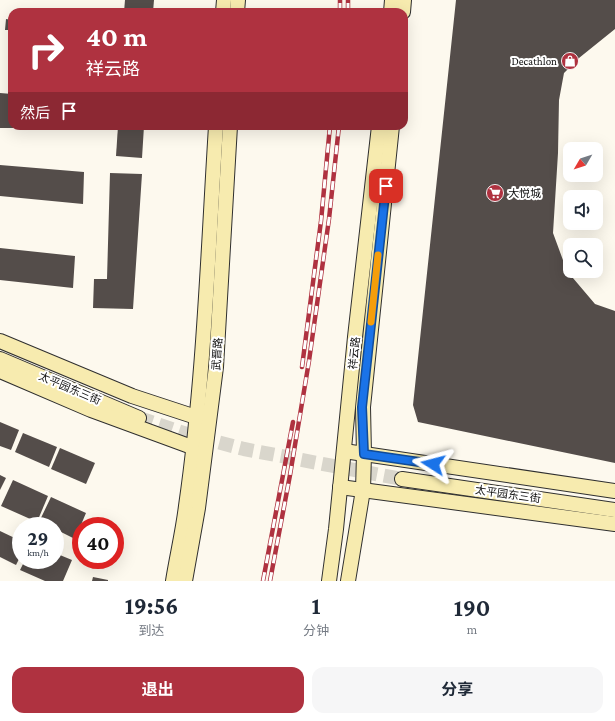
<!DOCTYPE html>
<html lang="zh">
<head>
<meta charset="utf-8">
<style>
  body { margin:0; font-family:"Crimson Pro","Noto Sans SC",serif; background:#f6f6f7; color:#1f2937; height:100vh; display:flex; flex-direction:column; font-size:15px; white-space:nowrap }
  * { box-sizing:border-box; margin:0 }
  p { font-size:13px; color:#747a83 }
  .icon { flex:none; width:22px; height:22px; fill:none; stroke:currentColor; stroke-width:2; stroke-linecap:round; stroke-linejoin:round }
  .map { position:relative; height:581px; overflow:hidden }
  .side { display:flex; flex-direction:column; background:#fff; flex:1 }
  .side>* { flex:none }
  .top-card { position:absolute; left:8px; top:8px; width:400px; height:122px; border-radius:12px; box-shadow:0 4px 16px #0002; background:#af3240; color:#fff; overflow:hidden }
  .needle { width:26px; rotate:231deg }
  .buttons { position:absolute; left:563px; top:142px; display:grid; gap:8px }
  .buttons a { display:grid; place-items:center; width:40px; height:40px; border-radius:8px; background:#fff; box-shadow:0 4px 16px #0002; font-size:20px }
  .speed { position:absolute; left:12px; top:517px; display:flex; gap:8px; font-size:20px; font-weight:700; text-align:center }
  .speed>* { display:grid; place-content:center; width:52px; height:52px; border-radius:50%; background:#fff; box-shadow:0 4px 16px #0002; line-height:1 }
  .speed small { font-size:10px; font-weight:400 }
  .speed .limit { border:6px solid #d22; background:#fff; color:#111 }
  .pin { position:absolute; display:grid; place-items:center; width:34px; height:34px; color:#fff; margin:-17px; border-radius:8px; box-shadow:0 2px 6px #0006 }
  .me { position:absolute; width:44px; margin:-22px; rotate:279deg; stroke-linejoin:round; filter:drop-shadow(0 0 3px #0008) }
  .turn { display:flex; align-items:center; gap:14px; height:84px; padding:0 12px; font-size:18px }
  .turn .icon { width:52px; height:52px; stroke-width:2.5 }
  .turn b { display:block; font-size:28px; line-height:34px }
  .then { display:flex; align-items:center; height:38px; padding:0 12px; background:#0003; gap:8px; font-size:15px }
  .eta { display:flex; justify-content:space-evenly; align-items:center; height:68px; text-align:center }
  .eta b { font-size:24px; font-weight:700; line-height:28px }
  .button { display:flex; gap:8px; margin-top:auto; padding:8px 12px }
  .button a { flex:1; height:46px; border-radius:12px; background:#af3240; color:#fff; font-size:16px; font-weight:700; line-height:46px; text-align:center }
  .button a+a { background:#f6f6f7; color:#1f2937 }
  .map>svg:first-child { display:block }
</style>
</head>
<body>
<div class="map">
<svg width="615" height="581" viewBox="0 0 615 581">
  <rect width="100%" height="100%" fill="#fdf9ee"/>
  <g fill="#544d4a">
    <polygon points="125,0 154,0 153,12 124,12"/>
    <polygon points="456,0 615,0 615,29 579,58 564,73 559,100 558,153 553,233 567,271 595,304 615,311 615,463 418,422 413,405"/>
    <polygon points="32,9 32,12 13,12 13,10"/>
    <polygon points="6,19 12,20 12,30 5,30"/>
    <polygon points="0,93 12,94 12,126 13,126 13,128 0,128"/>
    <polygon points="118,126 144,126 142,158 116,156"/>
    <polygon points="0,165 84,172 83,204 0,196"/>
    <polygon points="110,173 142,174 133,309 93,308 94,279 107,279"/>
    <polygon points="0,248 75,256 73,288 0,280"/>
    <polygon points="0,422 19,430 11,450 0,446"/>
    <polygon points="23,433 57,447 49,467 15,452"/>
    <polygon points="60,448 95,463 86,484 51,469"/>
    <polygon points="0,475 6,478 0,490"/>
    <polygon points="13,480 48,496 37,522 1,506"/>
    <polygon points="51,497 86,513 75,539 55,529 55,526 47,526 39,522"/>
    <polygon points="0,531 21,541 21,555 16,565 0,557"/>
    <polygon points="55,553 72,560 63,581 45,581 20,570 25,560 55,560"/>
    <polygon points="93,577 108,580 108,581 92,581"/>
  </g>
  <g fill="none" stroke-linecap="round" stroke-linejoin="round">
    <polyline stroke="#d9d6cc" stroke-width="14" stroke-dasharray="14 7" stroke-linecap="butt" points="139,418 190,435 244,449 402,479"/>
    <g stroke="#2f2f2f" stroke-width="16">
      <g id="secondary">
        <polyline points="223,12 224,0"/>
        <polyline points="237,12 238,0"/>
        <polyline points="391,12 392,0"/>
        <polyline points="403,12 404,0"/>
        <polyline points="0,341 132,396 205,420"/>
        <polyline points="0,359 139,418"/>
        <polyline points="0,371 91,410 200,450"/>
        <polyline points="344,451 615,491"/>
        <polyline points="402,479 615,510"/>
        <polyline points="340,487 615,524"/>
        <path d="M173,581C177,556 183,531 186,506C204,381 208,253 216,126"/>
        <polyline points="185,581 198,508 216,367 230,126"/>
        <polyline points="329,581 336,529 355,337 379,126"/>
        <polyline points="348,581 363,490 364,454 363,407 392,126"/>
      </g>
    </g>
    <use href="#secondary" stroke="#f7ebaf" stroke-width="14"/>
    <g stroke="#af3240" stroke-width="4.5">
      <g id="rail">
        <polyline points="340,12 340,0"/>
        <polyline points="348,12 348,0"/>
        <polyline points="302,367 321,221 330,126"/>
        <polyline points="263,581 293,422"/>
        <polyline points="270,581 290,475 309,361 329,219 339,126"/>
      </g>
    </g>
    <use href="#rail" stroke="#fff" stroke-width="3" stroke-dasharray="9" stroke-linecap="butt"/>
  </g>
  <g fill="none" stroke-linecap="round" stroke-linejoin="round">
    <g stroke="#114b97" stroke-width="10">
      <polyline id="route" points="386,186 362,407 364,454 433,464"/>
    </g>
    <use href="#route" stroke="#1a73e8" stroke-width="7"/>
    <polyline stroke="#f59e0b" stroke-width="7" points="371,322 378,255"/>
  </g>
  <defs>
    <g id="shop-disc" transform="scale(0.9)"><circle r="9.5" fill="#af3240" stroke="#fff"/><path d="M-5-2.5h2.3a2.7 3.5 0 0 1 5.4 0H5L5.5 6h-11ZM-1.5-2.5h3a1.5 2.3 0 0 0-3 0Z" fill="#fff"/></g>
    <g id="supermarket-disc" transform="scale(0.9)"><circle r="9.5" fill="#af3240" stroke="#fff"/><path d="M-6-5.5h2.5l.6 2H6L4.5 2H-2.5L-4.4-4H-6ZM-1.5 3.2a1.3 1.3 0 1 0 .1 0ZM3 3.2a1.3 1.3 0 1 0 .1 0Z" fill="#fff"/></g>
  </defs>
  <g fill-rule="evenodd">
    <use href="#shop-disc" x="570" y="61"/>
    <use href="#supermarket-disc" x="495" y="193"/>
  </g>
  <g text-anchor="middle" stroke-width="4" stroke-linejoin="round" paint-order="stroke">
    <g font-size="11" fill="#0d0d0d" stroke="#fff" text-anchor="end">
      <text x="557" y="65">Decathlon</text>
      <text x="508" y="197" text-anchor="start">大悦城</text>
    </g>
    <g font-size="11" fill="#0d0d0d" stroke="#fff">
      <text transform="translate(354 353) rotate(-84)" y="4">祥云路</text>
      <text transform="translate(217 354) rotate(-86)" y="4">武晋路</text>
      <text transform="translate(70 388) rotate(23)" y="4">太平园东三街</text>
      <text transform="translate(508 494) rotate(8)" y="4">太平园东三街</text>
    </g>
  </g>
</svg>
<div class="buttons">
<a><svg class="needle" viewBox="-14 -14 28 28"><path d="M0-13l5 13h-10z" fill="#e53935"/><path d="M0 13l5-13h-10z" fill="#747a83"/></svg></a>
<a><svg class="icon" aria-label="sound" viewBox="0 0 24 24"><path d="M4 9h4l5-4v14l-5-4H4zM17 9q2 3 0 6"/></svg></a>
<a><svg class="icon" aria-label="search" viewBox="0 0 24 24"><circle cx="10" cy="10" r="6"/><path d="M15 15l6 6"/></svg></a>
</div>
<div class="speed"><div>29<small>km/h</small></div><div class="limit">40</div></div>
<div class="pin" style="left:386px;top:186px;background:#d93025"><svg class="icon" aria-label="arrive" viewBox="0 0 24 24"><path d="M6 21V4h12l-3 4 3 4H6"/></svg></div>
<svg class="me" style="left:433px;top:464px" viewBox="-20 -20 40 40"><path d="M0-17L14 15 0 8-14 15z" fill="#1a73e8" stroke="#fff" stroke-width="4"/></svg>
<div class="top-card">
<div class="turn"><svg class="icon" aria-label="right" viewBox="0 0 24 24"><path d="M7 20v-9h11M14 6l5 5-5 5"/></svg><div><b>40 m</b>祥云路</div></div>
<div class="then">然后<svg class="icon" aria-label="arrive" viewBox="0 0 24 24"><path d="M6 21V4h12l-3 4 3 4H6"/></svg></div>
</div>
</div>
<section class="side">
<div class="eta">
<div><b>19:56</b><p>到达</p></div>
<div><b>1</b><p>分钟</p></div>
<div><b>190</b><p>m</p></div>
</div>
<div class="button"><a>退出</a><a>分享</a></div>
</section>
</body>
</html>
